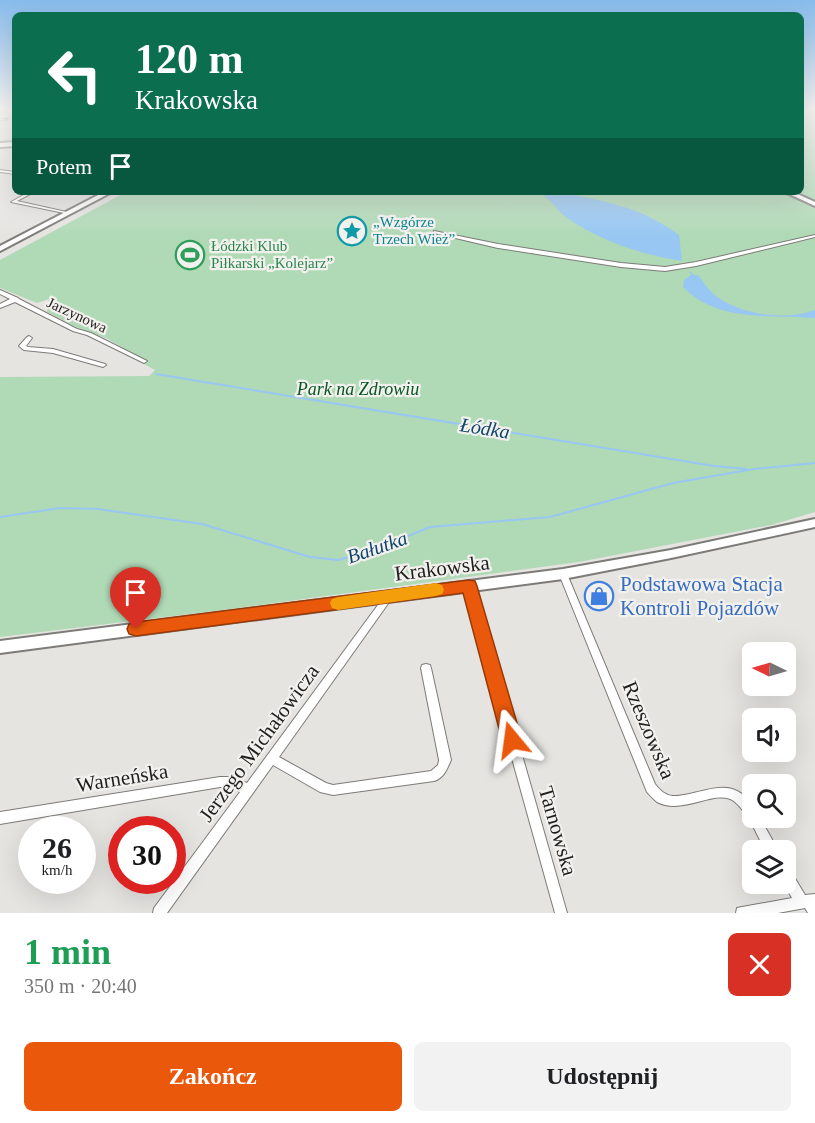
<!DOCTYPE html>
<html lang="pl">
<head>
<meta charset="utf-8">
<style>
  body { margin:0; font-family:Georgia,serif; background:#f2f2f2; color:#202124; height:100vh; display:flex; flex-direction:column; font-size:22px; white-space:nowrap }
  * { box-sizing:border-box; margin:0 }
  p { font-size:20px; color:#757577 }
  .icon { flex:none; width:33px; height:33px; fill:none; stroke:currentColor; stroke-width:2; stroke-linecap:round; stroke-linejoin:round }
  .map { position:relative; height:913px; overflow:hidden }
  .details { display:flex; flex-direction:column; background:#fff; flex:1 }
  .details>* { flex:none }
  .top-card { position:absolute; left:12px; top:12px; width:792px; height:183px; border-radius:9px; box-shadow:0 6px 24px #0002; background:#0b6e4f; color:#fff; overflow:hidden }
  .needle { width:39px; rotate:275deg }
  .tools { position:absolute; left:742px; top:642px; display:grid; gap:12px }
  .tools a { display:grid; place-items:center; width:54px; height:54px; border-radius:9px; background:#fff; box-shadow:0 6px 24px #0002; font-size:30px }
  .speed { position:absolute; left:18px; top:816px; display:flex; gap:12px; font-size:30px; font-weight:700; text-align:center }
  .speed>* { display:grid; place-content:center; width:78px; height:78px; border-radius:50%; background:#fff; box-shadow:0 6px 24px #0002; line-height:1 }
  .speed small { font-size:15px; font-weight:400 }
  .speed .limit { border:9px solid #d22; background:#fff; color:#111 }
  .pin { position:absolute; display:grid; place-items:center; width:51px; height:51px; color:#fff; margin:-62px -26px; border-radius:50% 50% 50% 0; rotate:-45deg; box-shadow:0 0 6px #0007 }
  .pin .icon { rotate:45deg }
  .me { position:absolute; width:66px; margin:-33px; rotate:344deg; stroke-linejoin:round; filter:drop-shadow(0 0 4px #0008) }
  .turn { display:flex; align-items:center; gap:21px; height:126px; padding:0 24px; font-size:27px }
  .turn .icon { width:78px; height:78px; stroke-width:2.5 }
  .turn b { display:block; font-size:42px; line-height:51px }
  .then { display:flex; align-items:center; height:57px; padding:0 24px; background:#0003; gap:12px; font-size:22px }
  .round { display:grid; place-items:center; flex:none; width:63px; height:63px; border-radius:9px; background:#f2f2f2 }
  .headline { display:flex; align-items:center; justify-content:space-between; height:102px; padding:0 24px }
  h1 { font-size:36px; font-weight:800; line-height:45px; color:#1e9e55 }
  .button { display:flex; gap:12px; margin-top:auto; padding:12px 24px }
  .button a { flex:1; height:69px; border-radius:9px; background:#ea580c; color:#fff; font-size:24px; font-weight:800; line-height:69px; text-align:center }
  .button a+a { background:#f2f2f2; color:#202124 }
  .map>svg:first-child { display:block }
</style>
</head>
<body>
<div class="map">
<svg width="815" height="913" viewBox="0 0 815 913">
  <rect width="100%" height="100%" fill="#e6e4e1"/>
  <polygon fill="#b0d9b6" points="801,108 815,108 815,512 771,525 579,562 223,610 0,637 0,377 149,376 155,370 142,363 146,361 106,338 80,329 47,312 49,299 37,303 0,288 0,260 126,192 801,192"/>
  <g fill="#97c7f2">
    <path d="M555,192C602,200 640,206 679,235L682,261C642,255 601,241 567,218C558,211 552,201 543,195Z"/>
    <path d="M691,275H698C704,282 708,290 716,296C741,315 785,321 815,310V318C770,314 718,323 683,287L684,280Z"/>
  </g>
  <g fill="none" stroke-linecap="round" stroke-linejoin="round">
    <g stroke="#97c7f2" stroke-width="1.5">
      <polyline points="540,194 544,194"/>
      <polyline points="690,272 693,275"/>
    </g>
    <g stroke="#97c7f2" stroke-width="2">
      <polyline points="156,374 714,466 746,469"/>
      <polyline points="754,469 815,463"/>
      <polyline points="0,517 60,508 98,509 202,524 310,557 338,560 372,551 430,527 550,517 673,483 754,469"/>
    </g>
    <g stroke="#7d7b78" stroke-width="2">
      <g id="street">
        <polygon points="0,170 15,172 15,174 0,172"/>
        <polygon points="29,192 34,192 17,201 71,213 69,214 11,202"/>
        <polygon points="434,231 498,244 621,263 665,267 696,262 815,235 815,237 696,266 665,271 621,267 498,248 434,233"/>
        <polygon points="0,290 18,298 19,299 77,329 91,333 147,361 144,363 142,362 87,335 73,331 15,302 0,308 0,304 10,299 0,294"/>
        <polygon points="29,336 32,338 26,346 28,347 53,349 105,364 106,365 103,367 53,353 24,350 19,346 27,337"/>
        <path d="M563,571L566,572L567,574L655,784C658,788 662,792 666,794C671,797 679,796 684,795C712,790 733,777 753,806V818H760L778,850H765C757,835 749,814 735,802C717,787 683,816 657,802C653,799 650,795 647,792L559,574L560,572Z"/>
        <polygon points="469,583 472,584 474,586 567,913 555,913 464,586 466,584"/>
        <path d="M389,592L392,594L394,596L392,598L279,757L326,783L333,785L431,771L438,765L439,760L421,668L422,665L426,664L430,665L431,668L451,760C447,769 444,778 434,781L333,795L320,792L273,765L167,913H153L154,908L240,792L231,787H220L0,824V812L220,777H232L247,783L386,594Z"/>
        <polygon points="786,868 790,870 805,895 815,894 815,913 808,913 805,908 778,913 736,913 737,908 742,907 792,898 784,884 786,884"/>
      </g>
    </g>
    <g stroke="#7d7b78" stroke-width="4">
      <g id="secondary">
        <polygon points="15,142 15,146 0,147 0,143"/>
        <polygon points="104,192 112,192 0,251 0,246"/>
        <polygon points="785,192 793,192 815,202 815,206"/>
        <polygon points="815,519 815,527 671,558 563,579 0,653 0,641 563,569 671,550"/>
      </g>
    </g>
    <use href="#street" fill="#fff" fill-rule="evenodd"/>
    <use href="#secondary" fill="#fff" fill-rule="evenodd"/>
    <polyline stroke="#8c8a88" stroke-width="1.5" points="781,192 815,207"/>
    <g stroke="#8c8a88" stroke-width="3">
      <polyline id="rail" points="0,120 15,118"/>
    </g>
    <use href="#rail" stroke="#f3f1ee" stroke-width="1.5" stroke-dasharray="4" stroke-linecap="butt"/>
  </g>
  <linearGradient id="sky" x2="0" y2="1"><stop stop-color="#87bcec"/><stop offset="0.46" stop-color="#f4f3f2"/><stop offset="1" stop-color="#f4f3f2" stop-opacity="0"/></linearGradient>
  <rect width="815" height="236" fill="url(#sky)"/>
  <polygon fill="#ea580c" stroke="#983908" stroke-width="1.5" points="469,580 475,581 477,586 522,740 519,746 512,748 505,746 502,740 463,593 136,636 129,634 127,629 129,624 136,622"/>
  <polygon fill="#f59e0b" points="436,583 442,585 444,590 442,594 436,596 338,610 332,608 330,603 332,599 338,597"/>
  <defs>
    <g id="sight-ring" transform="scale(1.5)"><circle r="9.5" fill="#f3f1ee" stroke="#0f9aa8" stroke-width="1.5"/><path d="M0-6L1.8-2.2L6-1.7L2.9 1.2L3.7 5.4L0 3.3L-3.7 5.4L-2.9 1.2L-6-1.7L-1.8-2.2Z" fill="#0f9aa8"/></g>
    <g id="stadium-ring" transform="scale(1.5)"><circle r="9.5" fill="#f3f1ee" stroke="#2e9e5b" stroke-width="1.5"/><path d="M0-5a6.5 5 0 1 0 0 10a6.5 5 0 1 0 0-10ZM-3.5-1.8h7v3.6h-7Z" fill="#2e9e5b"/></g>
    <g id="shop-ring" transform="scale(1.5)"><circle r="9.5" fill="#f3f1ee" stroke="#3f7fe0" stroke-width="1.5"/><path d="M-5-2.5h2.3a2.7 3.5 0 0 1 5.4 0H5L5.5 6h-11ZM-1.5-2.5h3a1.5 2.3 0 0 0-3 0Z" fill="#3f7fe0"/></g>
  </defs>
  <g fill-rule="evenodd">
    <use href="#sight-ring" x="352" y="231"/>
    <use href="#stadium-ring" x="190" y="255"/>
    <use href="#shop-ring" x="599" y="596"/>
  </g>
  <g text-anchor="middle" stroke-width="4.5" stroke-linejoin="round" paint-order="stroke">
    <g font-size="15" fill="#0d838f" stroke="#f3f1ee" text-anchor="start">
      <text x="373" y="227">„Wzgórze<tspan x="373" dy="17">Trzech Wież”</tspan></text>
    </g>
    <g font-size="15" fill="#27864d" stroke="#f3f1ee" text-anchor="start">
      <text x="211" y="251">Łódzki Klub<tspan x="211" dy="17">Piłkarski „Kolejarz”</tspan></text>
    </g>
    <g font-size="15" fill="#1f1e1d" stroke="#f3f1ee">
      <text transform="translate(77 315) rotate(25)" y="5">Jarzynowa</text>
    </g>
    <g font-size="18" font-style="italic" fill="#085825" stroke="#f3f1ee">
      <text x="358" y="395">Park na Zdrowiu</text>
    </g>
    <g font-size="20" font-style="italic" fill="#0f456d" stroke="#f3f1ee">
      <text transform="translate(485 428) rotate(9)" y="7">Łódka</text>
      <text transform="translate(377 547) rotate(-19)" y="7">Bałutka</text>
    </g>
    <g font-size="21" fill="#1f1e1d" stroke="#f3f1ee">
      <text transform="translate(442 568) rotate(-7)" y="7">Krakowska</text>
      <text transform="translate(649 730) rotate(67)" y="7">Rzeszowska</text>
      <text transform="translate(259 743) rotate(-54)" y="7">Jerzego Michałowicza</text>
      <text transform="translate(122 778) rotate(-9)" y="7">Warneńska</text>
      <text transform="translate(558 831) rotate(74)" y="7">Tarnowska</text>
    </g>
    <g font-size="21" fill="#366cbe" stroke="#f3f1ee" text-anchor="start">
      <text x="620" y="591">Podstawowa Stacja<tspan x="620" dy="24">Kontroli Pojazdów</tspan></text>
    </g>
  </g>
</svg>
<div class="tools">
<a><svg class="needle" viewBox="-14 -14 28 28"><path d="M0-13l5 13h-10z" fill="#e53935"/><path d="M0 13l5-13h-10z" fill="#757577"/></svg></a>
<a><svg class="icon" aria-label="sound" viewBox="0 0 24 24"><path d="M4 9h4l5-4v14l-5-4H4zM17 9q2 3 0 6"/></svg></a>
<a><svg class="icon" aria-label="search" viewBox="0 0 24 24"><circle cx="10" cy="10" r="6"/><path d="M15 15l6 6"/></svg></a>
<a><svg class="icon" aria-label="layers" viewBox="0 0 24 24"><path d="M12 4l9 5-9 5-9-5zM3 14l9 5 9-5"/></svg></a>
</div>
<div class="speed"><div>26<small>km/h</small></div><div class="limit">30</div></div>
<div class="pin" style="left:136px;top:629px;background:#d93025"><svg class="icon" aria-label="arrive" viewBox="0 0 24 24"><path d="M6 21V4h12l-3 4 3 4H6"/></svg></div>
<svg class="me" style="left:512px;top:740px" viewBox="-20 -20 40 40"><path d="M0-17L14 15 0 8-14 15z" fill="#ea580c" stroke="#fff" stroke-width="4"/></svg>
<div class="top-card">
<div class="turn"><svg class="icon" aria-label="left" viewBox="0 0 24 24"><path d="M17 20v-9H6M10 6l-5 5 5 5"/></svg><div><b>120 m</b>Krakowska</div></div>
<div class="then">Potem<svg class="icon" aria-label="arrive" viewBox="0 0 24 24"><path d="M6 21V4h12l-3 4 3 4H6"/></svg></div>
</div>
</div>
<section class="details">
<div class="headline"><div><h1>1 min</h1><p>350 m · 20:40</p></div><a class="round" style="background:#d93025;color:#fff"><svg class="icon" aria-label="close" viewBox="0 0 24 24"><path d="M6 6l12 12M18 6L6 18"/></svg></a></div>
<div class="button"><a>Zakończ</a><a>Udostępnij</a></div>
</section>
</body>
</html>
